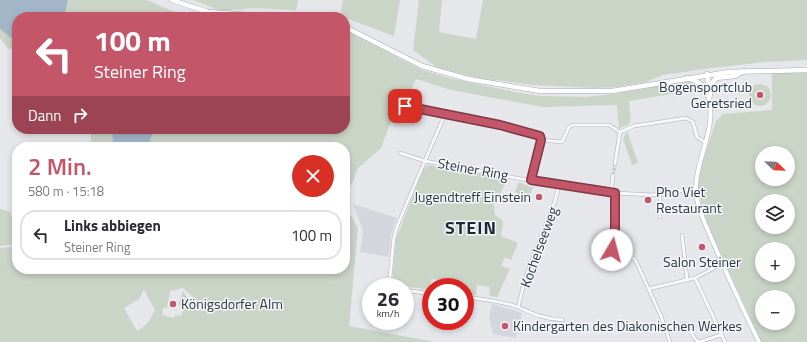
<!DOCTYPE html>
<html lang="de">
<head>
<meta charset="utf-8">
<style>
  body { margin:0; font-family:"Titillium Web",sans-serif; background:#f7f7f7; color:#2b2b33; height:100vh; display:flex; flex-direction:column; font-size:15px; white-space:nowrap }
  * { box-sizing:border-box; margin:0 }
  p { font-size:13px; color:#7c7c81 }
  .icon { flex:none; width:22px; height:22px; fill:none; stroke:currentColor; stroke-width:2; stroke-linecap:round; stroke-linejoin:round }
  .map { position:relative; flex:1; overflow:hidden }
  .drawer { position:absolute; left:12px; top:142px; width:338px; height:132px; display:flex; flex-direction:column; background:#fff; border-radius:16px; box-shadow:0 2px 6px #0003 }
  .drawer>* { flex:none }
  .top-card { position:absolute; left:12px; top:12px; width:338px; height:122px; border-radius:16px; box-shadow:0 2px 6px #0003; background:#c45669; color:#fff; overflow:hidden }
  .needle { width:26px; rotate:113deg }
  .fabs { position:absolute; left:755px; top:146px; display:grid; gap:8px }
  .fabs a { display:grid; place-items:center; width:40px; height:40px; border-radius:50%; background:#fff; box-shadow:0 2px 6px #0003; font-size:20px }
  .speed { position:absolute; left:362px; top:278px; display:flex; gap:8px; font-size:20px; font-weight:700; text-align:center }
  .speed>* { display:grid; place-content:center; width:52px; height:52px; border-radius:50%; background:#fff; box-shadow:0 2px 6px #0003; line-height:1 }
  .speed small { font-size:10px; font-weight:400 }
  .speed .limit { border:6px solid #d22; background:#fff; color:#111 }
  .pin { position:absolute; display:grid; place-items:center; width:34px; height:34px; color:#fff; margin:-17px; border-radius:8px; box-shadow:0 2px 6px #0006 }
  .me { position:absolute; width:44px; margin:-22px; rotate:8deg; stroke-linejoin:round; filter:drop-shadow(0 0 3px #0008) }
  .turn { display:flex; align-items:center; gap:14px; height:84px; padding:0 16px; font-size:18px }
  .turn .icon { width:52px; height:52px; stroke-width:2.5 }
  .turn b { display:block; font-size:28px; line-height:34px }
  .then { display:flex; align-items:center; height:38px; padding:0 16px; background:#0003; gap:8px; font-size:15px }
  .round { display:grid; place-items:center; flex:none; width:42px; height:42px; border-radius:21px; background:#f7f7f7 }
  .headline { display:flex; align-items:center; justify-content:space-between; height:68px; padding:0 16px }
  h1 { font-size:24px; font-weight:600; line-height:30px; color:#c45669 }
  ul { padding:0; list-style:none }
  li { display:flex; align-items:center; gap:12px; height:50px; margin:0 8px 6px; padding:0 8px; border:2px solid #e1e1e2; border-radius:16px }
  li div { flex:1 }
  li b { display:block; font-size:15px }
  li em { font-style:normal }
  .map>svg:first-child { display:block }
</style>
</head>
<body>
<div class="map">
<svg width="807" height="342" viewBox="0 0 807 342">
  <rect width="100%" height="100%" fill="#e5e7eb"/>
  <g fill="#d3d7dd">
    <polygon points="353,204 397,218 391,235 389,257 360,252 363,231"/>
    <polygon points="492,304 522,313 516,338 493,334 489,317"/>
  </g>
  <g fill="#cad4c7" fill-rule="evenodd">
    <polygon points="68,0 147,0 186,17 64,17"/>
    <polygon points="193,0 298,0 296,10 252,8 221,11"/>
    <polygon points="343,0 400,0 394,36 340,16"/>
    <polygon points="419,0 442,0 439,32 476,39 483,0 807,0 807,60 764,62 704,69 663,75 646,82 617,87 595,88 533,85 498,80 491,81 438,68 413,50"/>
    <polygon points="0,29 17,43 17,48 8,49 0,38"/>
    <polygon points="345,30 422,70 453,79 520,93 541,96 586,97 613,94 654,85 690,82 698,85 702,92 671,94 629,101 631,120 628,125 619,128 617,105 543,107 451,90 416,79 407,101 399,100 381,148 358,168 345,201 345,147 148,147 154,129 345,129"/>
    <path d="M807,72V342H761L707,223L697,188L700,170L716,121L723,114L772,110V73ZM762,153H788V179H762ZM762,201H788V227H762ZM762,249H788V275H762ZM762,297H788V323H762Z"/>
    <circle cx="760" cy="95" r="11"/>
    <polygon points="91,129 112,129 113,147 91,147"/>
    <polygon points="627,131 638,163 632,165 623,139"/>
    <polygon points="428,165 508,179 494,205 495,215 502,220 503,224 501,236 518,243 511,260 505,257 501,266 510,269 497,297 489,296 490,287 477,285 476,295 465,294 465,287 447,287 447,280 431,279 430,290 392,284 396,239 423,170"/>
    <polygon points="519,182 533,188 528,198 515,192"/>
    <path d="M345,205L358,228L349,326L435,342H0V248L17,246V269H345ZM183,288L209,312L192,307L194,301L188,298L183,291L178,305L184,306L181,316L175,315L174,318L162,315L163,307L167,308L170,291ZM144,290L155,310C150,320 147,326 137,331L124,308L139,299Z"/>
    <polygon points="0,209 10,212 14,227 17,230 17,244 0,246"/>
  </g>
  <g fill="#a3b6c8">
    <polygon points="0,0 68,0 64,17 17,17 17,43 0,29"/>
    <polygon points="112,129 154,129 148,147 113,147"/>
  </g>
  <g fill="none" stroke-linecap="round" stroke-linejoin="round">
    <polyline stroke="#c0c4c9" stroke-width="3" stroke-dasharray="3 1.5" stroke-linecap="butt" points="613,175 615,164"/>
    <g stroke="#aaaeb5" stroke-width="4">
      <g id="street">
        <polyline points="405,106 445,114"/>
        <polyline points="620,132 634,126 686,118 693,122 697,137 706,143"/>
        <polyline points="541,140 562,142 569,127 573,125 609,125 620,132"/>
        <polyline points="400,153 425,161 559,186 615,193 652,195 696,188"/>
        <polyline points="615,164 620,132"/>
        <polyline points="611,193 613,175"/>
        <polyline points="615,193 615,239 612,250 635,259 661,316 670,342"/>
        <polyline points="660,217 660,194"/>
        <polyline points="682,235 687,279"/>
        <polyline points="695,278 725,342"/>
        <polyline points="389,287 394,237 398,224 445,114 500,125 540,136 541,140 531,180"/>
        <polyline points="648,289 695,278 722,264"/>
        <polyline points="405,290 431,294"/>
        <path d="M465,297C483,299 501,301 518,307C534,314 544,319 563,320"/>
        <polyline points="518,307 526,276 555,201 559,186"/>
        <polyline points="385,323 385,321"/>
        <path d="M665,328L685,324C692,328 691,338 699,342"/>
        <polyline points="699,342 721,335"/>
      </g>
    </g>
    <g stroke="#aaaeb5" stroke-width="5">
      <path id="secondary" d="M709,99C716,129 697,157 696,186C695,205 706,225 713,242C727,275 743,309 759,342"/>
    </g>
    <g stroke="#a5acb6" stroke-width="5.5">
      <g id="primary">
        <polyline points="172,0 208,12 276,17"/>
        <polyline points="345,27 422,66 468,79 540,91 612,91 729,72 807,70"/>
        <polyline points="707,74 709,90"/>
        <path d="M687,78C699,81 705,86 709,98"/>
        <polyline points="709,99 712,83 716,78 735,76 744,71"/>
      </g>
    </g>
    <use href="#street" stroke="#f7f8fa" stroke-width="3"/>
    <use href="#secondary" stroke="#fff" stroke-width="4"/>
    <use href="#primary" stroke="#fff" stroke-width="4.5"/>
  </g>
  <g fill="none" stroke-linecap="round" stroke-linejoin="round">
    <g stroke="#7f3844" stroke-width="10">
      <polyline id="route" points="405,106 500,125 540,136 541,140 531,180 615,193 615,239 612,250"/>
    </g>
    <use href="#route" stroke="#c45669" stroke-width="7"/>
  </g>
  <g fill="#c45669" stroke="#f4f6f8" stroke-width="1.5">
    <circle cx="760" cy="95" r="4"/>
    <circle cx="539" cy="197" r="4"/>
    <circle cx="648" cy="200" r="4"/>
    <circle cx="702" cy="247" r="4"/>
    <circle cx="173" cy="304" r="4"/>
    <circle cx="505" cy="326" r="4"/>
  </g>
  <g text-anchor="middle" stroke-width="3" stroke-linejoin="round" paint-order="stroke">
    <g font-size="14" fill="#2d3642" stroke="#f4f6f8" text-anchor="start">
      <text x="752" y="92" text-anchor="end">Bogensportclub<tspan x="752" dy="16">Geretsried</tspan></text>
      <text x="656" y="197">Pho Viet<tspan x="656" dy="16">Restaurant</tspan></text>
      <text x="531" y="202" text-anchor="end">Jugendtreff Einstein</text>
      <text x="702" y="267" text-anchor="middle">Salon Steiner</text>
      <text x="181" y="309">Königsdorfer Alm</text>
      <text x="513" y="331">Kindergarten des Diakonischen Werkes</text>
    </g>
    <g font-size="14" fill="#2d3642" stroke="#f4f6f8">
      <text transform="translate(473 169) rotate(10)" y="5">Steiner Ring</text>
      <text transform="translate(539 247) rotate(-70)" y="5">Kochelseeweg</text>
    </g>
    <g font-size="18" font-weight="bold" letter-spacing="1" fill="#1f2734" stroke="#f4f6f8">
      <text x="471" y="234">STEIN</text>
    </g>
  </g>
</svg>
<div class="fabs">
<a><svg class="needle" viewBox="-14 -14 28 28"><path d="M0-13l5 13h-10z" fill="#e53935"/><path d="M0 13l5-13h-10z" fill="#7c7c81"/></svg></a>
<a><svg class="icon" aria-label="layers" viewBox="0 0 24 24"><path d="M12 4l9 5-9 5-9-5zM3 14l9 5 9-5"/></svg></a>
<a>+</a>
<a>−</a>
</div>
<div class="speed"><div>26<small>km/h</small></div><div class="limit">30</div></div>
<div class="pin" style="left:405px;top:106px;background:#d93025"><svg class="icon" aria-label="arrive" viewBox="0 0 24 24"><path d="M6 21V4h12l-3 4 3 4H6"/></svg></div>
<svg class="me" style="left:612px;top:250px" viewBox="-20 -20 40 40"><circle r="19" fill="#fff"/><path d="M0-13L10 11 0 6-10 11z" fill="#c45669"/></svg>
<div class="top-card">
<div class="turn"><svg class="icon" aria-label="left" viewBox="0 0 24 24"><path d="M17 20v-9H6M10 6l-5 5 5 5"/></svg><div><b>100 m</b>Steiner Ring</div></div>
<div class="then">Dann<svg class="icon" aria-label="right" viewBox="0 0 24 24"><path d="M7 20v-9h11M14 6l5 5-5 5"/></svg></div>
</div>
<section class="drawer">
<div class="headline"><div><h1>2 Min.</h1><p>580 m · 15:18</p></div><a class="round" style="background:#d93025;color:#fff"><svg class="icon" aria-label="close" viewBox="0 0 24 24"><path d="M6 6l12 12M18 6L6 18"/></svg></a></div>
<ul>
<li><svg class="icon" aria-label="left" viewBox="0 0 24 24"><path d="M17 20v-9H6M10 6l-5 5 5 5"/></svg><div><b>Links abbiegen</b><p>Steiner Ring</p></div><em>100 m</em></li>
</ul>
</section>
</div>
</body>
</html>
